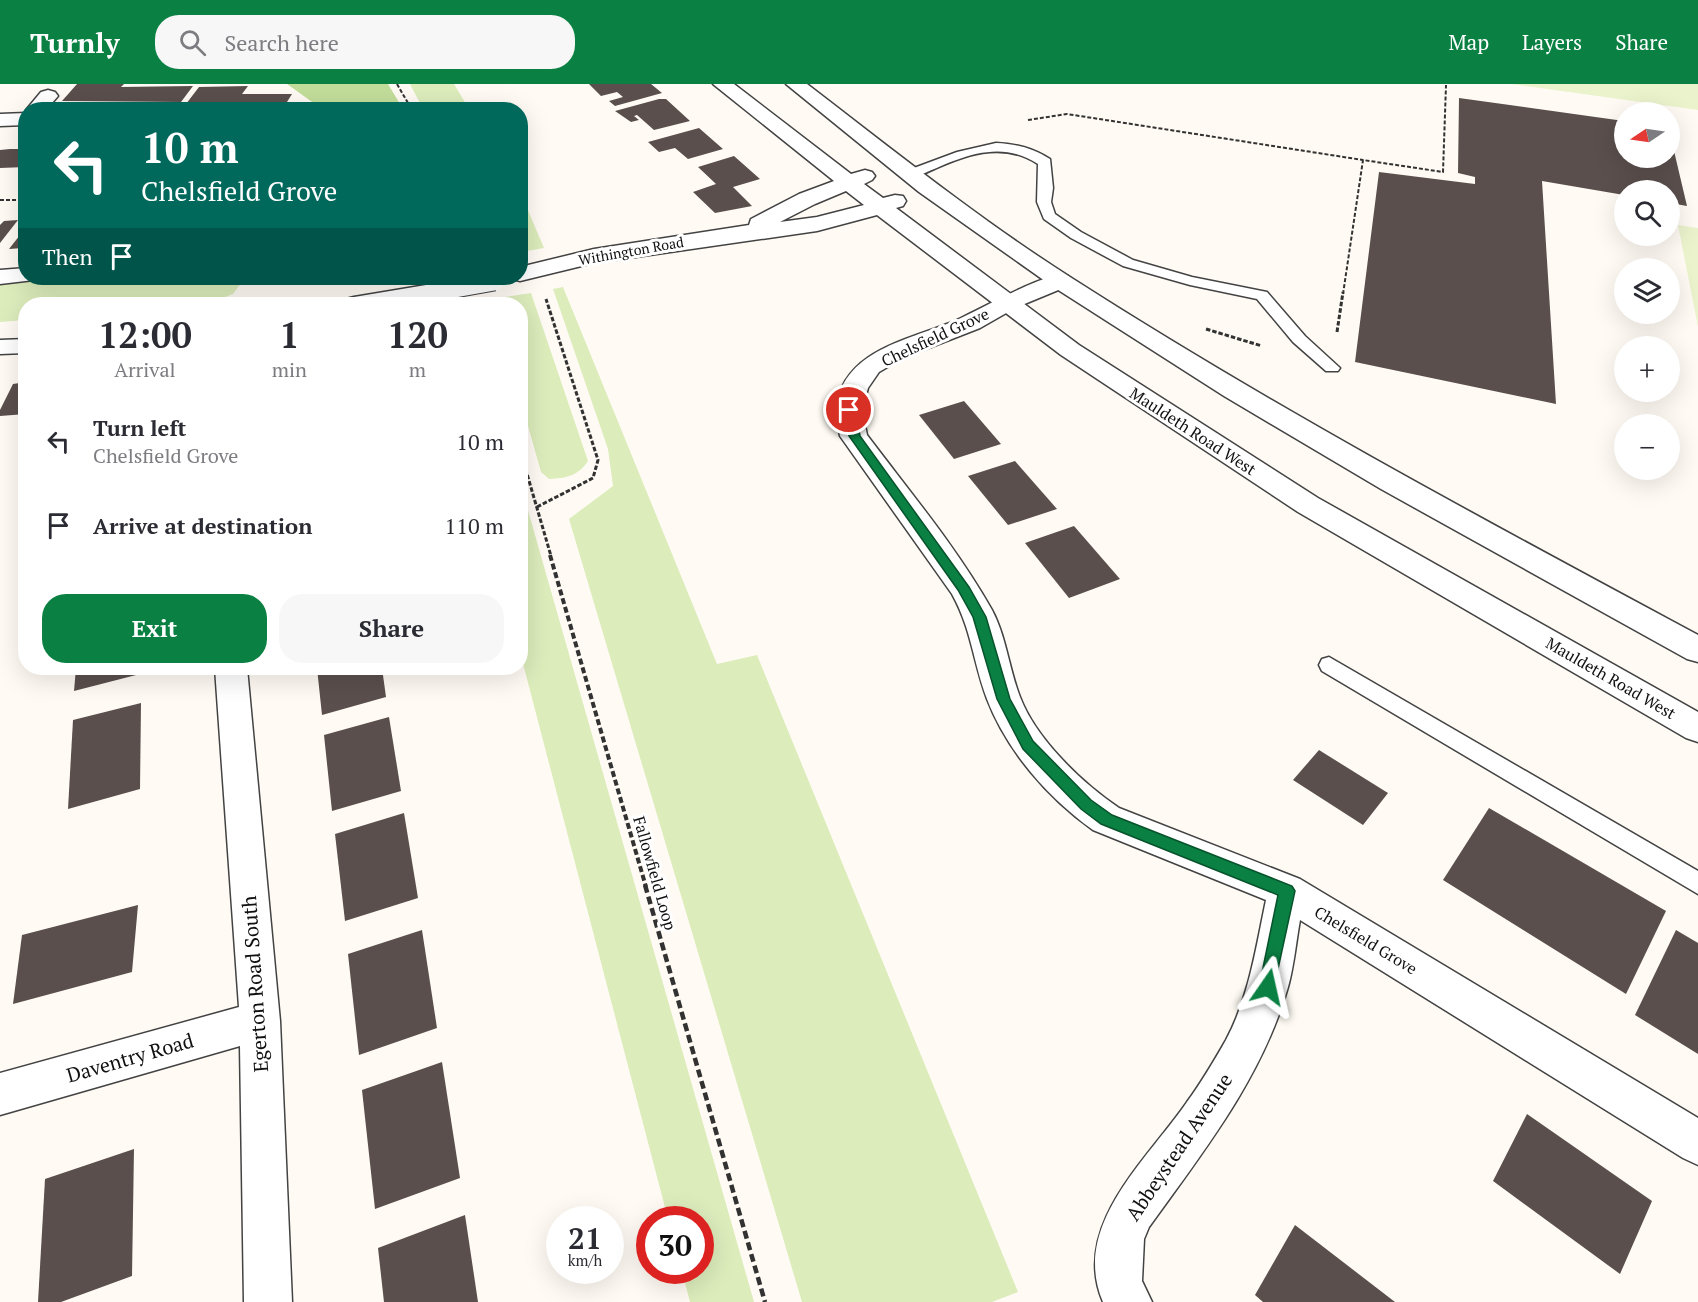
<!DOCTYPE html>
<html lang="en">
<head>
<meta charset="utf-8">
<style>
  body { margin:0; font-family:"PT Serif",serif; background:#f7f7f7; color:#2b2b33; height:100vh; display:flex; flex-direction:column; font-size:22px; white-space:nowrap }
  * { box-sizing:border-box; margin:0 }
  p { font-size:20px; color:#7c7c81 }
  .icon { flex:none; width:33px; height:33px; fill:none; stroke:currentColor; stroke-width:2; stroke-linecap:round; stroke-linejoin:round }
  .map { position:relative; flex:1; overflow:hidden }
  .panel { position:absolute; left:18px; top:213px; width:510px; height:378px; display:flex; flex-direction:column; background:#fff; border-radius:24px; box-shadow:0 6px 24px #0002 }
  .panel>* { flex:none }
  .top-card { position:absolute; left:18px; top:18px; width:510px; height:183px; border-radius:24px; box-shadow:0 6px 24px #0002; background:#00695c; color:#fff; overflow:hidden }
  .needle { width:39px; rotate:257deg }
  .fabs { position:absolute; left:1614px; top:18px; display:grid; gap:12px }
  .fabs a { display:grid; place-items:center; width:66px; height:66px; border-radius:50%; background:#fff; box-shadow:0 6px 24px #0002; font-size:30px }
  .speed { position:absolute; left:546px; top:1122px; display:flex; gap:12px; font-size:30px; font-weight:700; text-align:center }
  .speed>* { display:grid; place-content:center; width:78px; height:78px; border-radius:50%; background:#fff; box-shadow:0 6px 24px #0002; line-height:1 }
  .speed small { font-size:15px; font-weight:400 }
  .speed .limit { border:9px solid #d22; background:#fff; color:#111 }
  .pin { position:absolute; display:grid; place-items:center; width:51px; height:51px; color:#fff; margin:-26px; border:3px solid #fff; border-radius:50%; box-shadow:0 2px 6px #0007 }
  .me { position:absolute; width:66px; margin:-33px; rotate:11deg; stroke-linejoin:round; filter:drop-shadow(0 0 4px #0008) }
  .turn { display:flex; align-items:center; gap:21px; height:126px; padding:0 24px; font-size:27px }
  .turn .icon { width:78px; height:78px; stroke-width:2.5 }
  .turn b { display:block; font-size:42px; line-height:51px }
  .then { display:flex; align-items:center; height:57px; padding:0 24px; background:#0003; gap:12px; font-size:22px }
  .eta { display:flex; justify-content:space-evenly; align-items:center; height:102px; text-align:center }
  .eta b { font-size:36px; font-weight:600; line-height:42px }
  .action { display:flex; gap:12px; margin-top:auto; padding:12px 24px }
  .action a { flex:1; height:69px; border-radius:24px; background:#0b8043; color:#fff; font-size:24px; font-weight:600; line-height:69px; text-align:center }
  .action a+a { background:#f7f7f7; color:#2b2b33 }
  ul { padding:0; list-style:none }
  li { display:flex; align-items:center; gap:18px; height:84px; padding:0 24px }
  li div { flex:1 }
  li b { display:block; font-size:22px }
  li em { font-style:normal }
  header { display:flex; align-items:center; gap:36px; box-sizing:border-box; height:84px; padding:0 30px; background:#0b8043; color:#fff }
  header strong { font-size:28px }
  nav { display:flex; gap:33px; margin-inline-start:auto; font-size:21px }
  .search { width:420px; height:54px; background:#f7f7f7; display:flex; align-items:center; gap:15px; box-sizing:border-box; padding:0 21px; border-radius:24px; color:#7c7c81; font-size:22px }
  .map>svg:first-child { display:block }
</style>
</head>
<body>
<header>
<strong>Turnly</strong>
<div class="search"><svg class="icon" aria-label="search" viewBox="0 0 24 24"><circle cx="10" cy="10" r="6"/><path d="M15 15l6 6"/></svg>Search here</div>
<nav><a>Map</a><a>Layers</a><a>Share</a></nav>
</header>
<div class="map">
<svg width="1698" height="1218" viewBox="0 0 1698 1218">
  <rect width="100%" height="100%" fill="#fffbf4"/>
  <g fill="#dcecbb">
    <polygon points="410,0 454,0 469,25 423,25"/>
    <polygon points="520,110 521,110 544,164 521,168"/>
    <polygon points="122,194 180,194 189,200 202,200 224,194 245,194 233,210 207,220 26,220 25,236 0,238 0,199"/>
    <polygon points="563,203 717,580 757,571 1018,1208 992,1218 802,1218 569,435 613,402 608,365 553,205"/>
    <path d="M531,209L588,377C578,392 567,394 549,395L541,388L521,317L520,220H493L491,215Z"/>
    <polygon points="521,402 754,1218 690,1218 682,1187 700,1186 700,1136 668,1135 521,572"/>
  </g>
  <polygon fill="#c2dd9a" points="287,0 388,0 403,25 322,25"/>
  <g fill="#ebf3cd">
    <polygon points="1511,0 1698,0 1698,26"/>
    <polygon points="1678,141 1698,144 1698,243"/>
  </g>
  <g fill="#5a4f4c">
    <polygon points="77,0 124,0 121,3 193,2 181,18 62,17"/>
    <polygon points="589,0 651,0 662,9 615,22 609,17 623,13 617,8 601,12"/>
    <polygon points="248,2 242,10 292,10 282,26 232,26 236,20 186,20 199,3"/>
    <polygon points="1459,14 1624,37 1624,74 1670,74 1670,50 1687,122 1670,119 1670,106 1624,106 1624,111 1542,97 1556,320 1355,278 1379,88 1475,100 1475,93 1458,89"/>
    <polygon points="659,15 666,15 690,37 654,46 637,31 634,32 639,36 631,38 615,27"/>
    <polygon points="699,44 723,65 688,75 675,64 659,68 648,58"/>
    <polygon points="10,65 26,65 26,83 0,84 0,66"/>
    <polygon points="734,72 760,95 733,103 752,122 715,129 693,108 716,100 698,83"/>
    <polygon points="18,136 0,159 0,141 4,137"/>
    <polygon points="20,151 26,151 26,167 21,167 23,164 9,165"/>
    <polygon points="26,298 26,330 0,332 0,326 13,300"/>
    <polygon points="964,317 1001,360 954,375 919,331"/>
    <polygon points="1015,377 1057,425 1008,441 968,392"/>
    <polygon points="1074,442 1120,495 1069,514 1025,459"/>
    <polygon points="76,584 140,584 140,590 74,607"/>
    <polygon points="317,584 382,584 386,613 322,631"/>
    <polygon points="141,619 140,705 68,725 73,636"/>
    <polygon points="389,633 401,707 332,727 324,651"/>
    <polygon points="1319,666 1388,709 1363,741 1293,696"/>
    <polygon points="1489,724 1666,827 1626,910 1443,796"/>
    <polygon points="404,729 418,814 345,837 335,750"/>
    <polygon points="138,821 132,888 13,920 22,851"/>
    <polygon points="422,846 437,944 359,971 348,870"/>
    <polygon points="1676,846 1698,859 1698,970 1635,931"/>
    <polygon points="442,978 460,1094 375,1125 362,1006"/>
    <polygon points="1527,1030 1652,1117 1620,1190 1493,1097"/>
    <polygon points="134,1065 132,1192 61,1218 38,1218 45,1095"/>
    <polygon points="465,1131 478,1218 384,1218 378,1164"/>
    <polygon points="1295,1141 1395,1218 1263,1218 1255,1211"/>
  </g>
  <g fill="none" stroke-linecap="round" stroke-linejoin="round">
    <g stroke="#434343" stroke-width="3">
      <g id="service">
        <path d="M996,59C1017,60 1032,64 1050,75L1053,104L1051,118L1055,130L1081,148L1133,176L1192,193L1267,208L1305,252L1340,284L1338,287H1326L1293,258L1257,215L1190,201L1123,182L1071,154L1044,135L1037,118L1038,80C997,53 956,76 916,93L911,94L904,90L906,87L957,68Z"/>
        <polygon points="1329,573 1698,787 1698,810 1322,587 1319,581 1322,575"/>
      </g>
    </g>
    <g stroke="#434343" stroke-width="3">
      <g id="minor">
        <polygon points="48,6 55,8 58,12 46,26 26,26 41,8"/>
        <polygon points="26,29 26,41 0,42 0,30"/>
        <polygon points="26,184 26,194 36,194 34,196 0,200 0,186"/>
        <path d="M1060,190L1068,192L1072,197L1068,202L1015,224L980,244L903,274L879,288L868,304L862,326L867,351C910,408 957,464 992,526C1006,552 1009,585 1020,613C1036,655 1082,699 1119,724L1300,795L1698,1034V1081L1683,1074L1300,836C1296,858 1294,882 1288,903C1262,994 1203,1068 1149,1143L1144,1155L1142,1197L1152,1218H1103C1070,1142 1148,1075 1187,1018C1201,999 1214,977 1226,956C1249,913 1256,864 1266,816L1093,746C1048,714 1007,667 987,615C973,578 972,546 952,510L840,352C839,344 835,333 836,325C843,262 918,255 963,233C995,218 1026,199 1060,190Z"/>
        <polygon points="215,584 247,584 280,937 292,1218 244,1218 240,962 0,1031 0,989 239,923"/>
      </g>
    </g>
    <g stroke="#434343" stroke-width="3">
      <g id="tertiary">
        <path d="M713,0H734L851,90L865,86L872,88L875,92L872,96L864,100L883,114L895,111L903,112L906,117L903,122L896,124L1079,261L1318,414L1698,628V658L1686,654L1298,428L1061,271L877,131L817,147L594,179L520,197L512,195L520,194V183L594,165L749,141L751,135L799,110L834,97ZM846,107L864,121L817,133L780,138L815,120Z"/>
        <path d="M786,0H807C893,66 979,135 1070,193C1274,324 1486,437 1698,551V578L1687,575L1381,405L1224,312L1052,202L919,108Z"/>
        <polygon points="438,199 446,201 450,206 446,211 394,220 342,220 346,215 354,213"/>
        <polygon points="26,255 26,269 0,270 0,256"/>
      </g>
    </g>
    <g stroke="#323232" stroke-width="2" stroke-dasharray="4 2" stroke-linecap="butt">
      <polyline points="397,0 412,26"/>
      <polyline points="1028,36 1067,30 1363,76"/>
      <polyline points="0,116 26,116"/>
      <polyline points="1343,210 1363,76 1443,88 1446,1"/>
    </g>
    <g stroke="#323232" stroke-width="3" stroke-dasharray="4.5 2" stroke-linecap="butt">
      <polyline points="1206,245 1262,262"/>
      <polyline points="1337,248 1343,208"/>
      <polyline points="520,366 551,472"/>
      <polyline points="537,423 593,394 598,376 546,215"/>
    </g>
    <polyline stroke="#323232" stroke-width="4" stroke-dasharray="6 3" stroke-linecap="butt" points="550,471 646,803"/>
    <polyline stroke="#323232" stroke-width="4.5" stroke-dasharray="8 4" stroke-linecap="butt" points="645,801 765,1218"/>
    <use href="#service" fill="#fff" fill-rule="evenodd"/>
    <use href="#minor" fill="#fff" fill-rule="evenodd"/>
    <use href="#tertiary" fill="#fff" fill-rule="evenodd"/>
    <g stroke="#434343" stroke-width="23" stroke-linecap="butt">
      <polyline id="tertiary-bridge" points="438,206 494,196"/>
    </g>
    <use href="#tertiary-bridge" stroke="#fff" stroke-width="21"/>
  </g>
  <polygon fill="#0b8043" stroke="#07532c" stroke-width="1.5" points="849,322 855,326 860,352 969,503 986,533 1010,615 1033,657 1091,716 1112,731 1292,802 1295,807 1273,908 1268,911 1262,908 1259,903 1278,811 1101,740 1081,725 1023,665 997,615 973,533 958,506 849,352 844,326"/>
  <g text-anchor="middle" stroke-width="6" stroke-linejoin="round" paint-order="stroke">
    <g font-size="14" fill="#101010" stroke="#fff">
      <text transform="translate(631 167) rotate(-10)" y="5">Withington Road</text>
    </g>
    <g font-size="16" fill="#101010" stroke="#fff">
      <text transform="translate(935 253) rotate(-25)" y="6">Chelsfield Grove</text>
      <text transform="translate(1193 347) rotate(33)" y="6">Mauldeth Road West</text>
      <text transform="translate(1611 594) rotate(30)" y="6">Mauldeth Road West</text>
      <text transform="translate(655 789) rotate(74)" y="6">Fallowfield Loop</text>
      <text transform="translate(1366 856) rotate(31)" y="6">Chelsfield Grove</text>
    </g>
    <g font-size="20" fill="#101010" stroke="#fff">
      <text transform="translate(255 900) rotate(-94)" y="7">Egerton Road South</text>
      <text transform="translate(130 974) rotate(-16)" y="7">Daventry Road</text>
      <text transform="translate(1179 1063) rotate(-56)" y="7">Abbeystead Avenue</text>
    </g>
  </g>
</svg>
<div class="fabs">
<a><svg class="needle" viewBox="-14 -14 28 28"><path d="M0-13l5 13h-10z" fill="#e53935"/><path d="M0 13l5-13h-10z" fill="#7c7c81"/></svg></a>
<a><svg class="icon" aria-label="search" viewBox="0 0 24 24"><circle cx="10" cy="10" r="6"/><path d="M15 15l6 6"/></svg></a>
<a><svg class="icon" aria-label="layers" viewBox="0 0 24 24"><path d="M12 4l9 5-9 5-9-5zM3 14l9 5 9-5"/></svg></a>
<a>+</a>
<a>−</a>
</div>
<div class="speed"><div>21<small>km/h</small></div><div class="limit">30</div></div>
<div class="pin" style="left:849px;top:326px;background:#d93025"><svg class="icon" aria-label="arrive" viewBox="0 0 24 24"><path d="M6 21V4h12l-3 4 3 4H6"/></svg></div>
<svg class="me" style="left:1268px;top:903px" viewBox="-20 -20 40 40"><path d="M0-17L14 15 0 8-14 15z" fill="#0b8043" stroke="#fff" stroke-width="4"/></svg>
<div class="top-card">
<div class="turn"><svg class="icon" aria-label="left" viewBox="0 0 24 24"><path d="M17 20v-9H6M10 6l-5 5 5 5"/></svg><div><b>10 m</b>Chelsfield Grove</div></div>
<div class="then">Then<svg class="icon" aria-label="arrive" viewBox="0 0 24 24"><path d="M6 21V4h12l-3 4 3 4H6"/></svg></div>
</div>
<section class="panel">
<div class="eta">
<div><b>12:00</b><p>Arrival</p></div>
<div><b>1</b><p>min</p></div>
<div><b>120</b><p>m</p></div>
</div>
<ul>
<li><svg class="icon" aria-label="left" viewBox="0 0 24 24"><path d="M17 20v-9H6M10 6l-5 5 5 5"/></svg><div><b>Turn left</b><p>Chelsfield Grove</p></div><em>10 m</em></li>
<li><svg class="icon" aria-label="arrive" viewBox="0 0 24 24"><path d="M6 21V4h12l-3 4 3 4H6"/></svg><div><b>Arrive at destination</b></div><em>110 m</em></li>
</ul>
<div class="action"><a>Exit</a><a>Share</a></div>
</section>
</div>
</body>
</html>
